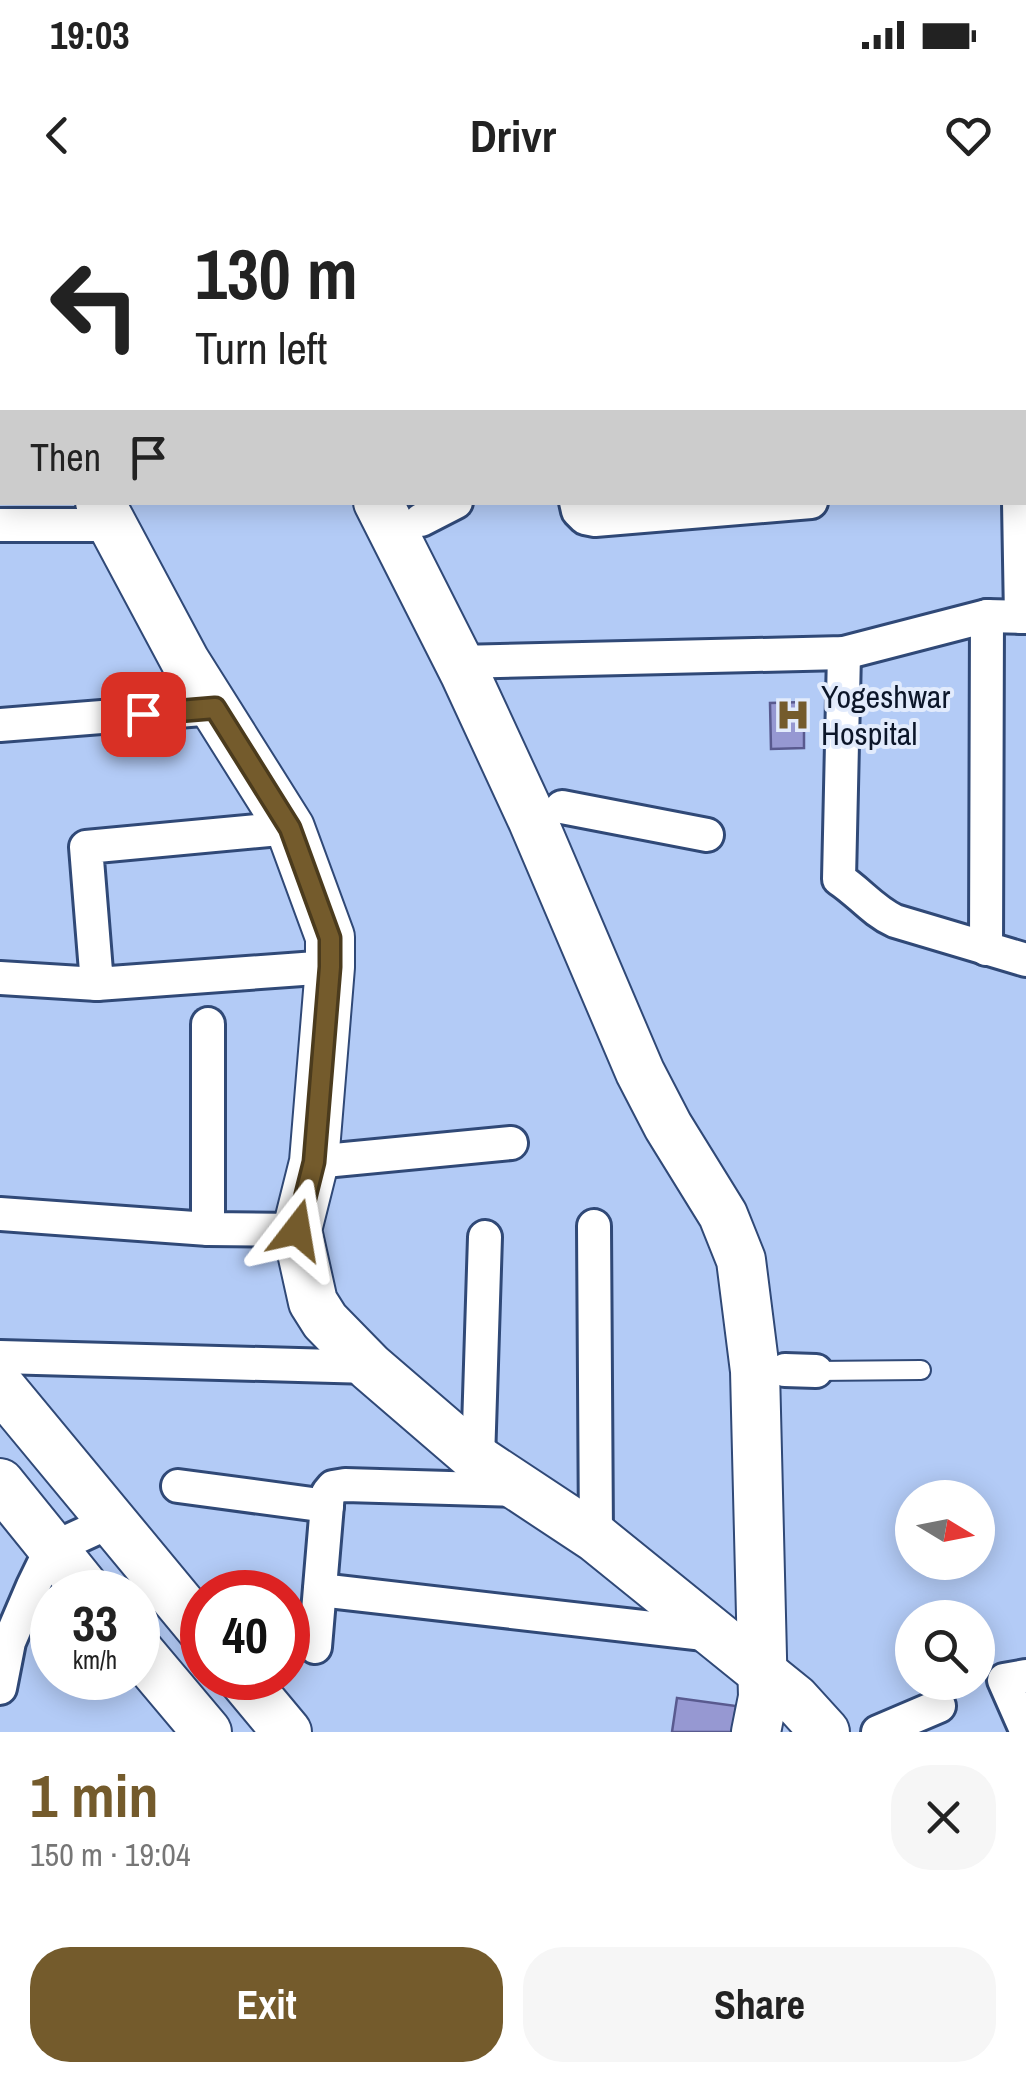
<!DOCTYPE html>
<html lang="en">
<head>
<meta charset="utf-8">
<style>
  body { margin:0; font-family:"Archivo Narrow",sans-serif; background:#f6f6f6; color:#222; height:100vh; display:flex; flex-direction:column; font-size:38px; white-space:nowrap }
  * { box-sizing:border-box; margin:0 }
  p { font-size:32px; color:#767676 }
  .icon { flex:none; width:55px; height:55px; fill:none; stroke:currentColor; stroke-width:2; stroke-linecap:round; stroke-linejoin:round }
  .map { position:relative; height:1532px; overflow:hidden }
  .drawer { display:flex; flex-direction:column; background:#fff; flex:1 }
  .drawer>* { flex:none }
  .banner { position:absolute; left:0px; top:0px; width:1028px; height:305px; box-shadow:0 5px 25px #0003; background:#fff; color:#222; overflow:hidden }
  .needle { width:65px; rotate:100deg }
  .fabs { position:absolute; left:895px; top:1280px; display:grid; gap:20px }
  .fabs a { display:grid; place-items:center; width:100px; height:100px; border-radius:50%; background:#fff; box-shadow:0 5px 25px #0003; font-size:50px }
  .speed { position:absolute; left:30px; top:1370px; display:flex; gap:20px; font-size:50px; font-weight:700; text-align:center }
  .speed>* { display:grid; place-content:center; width:130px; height:130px; border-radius:50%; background:#fff; box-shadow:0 5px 25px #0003; line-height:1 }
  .speed small { font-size:25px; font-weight:400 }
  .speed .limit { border:15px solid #d22; background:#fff; color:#111 }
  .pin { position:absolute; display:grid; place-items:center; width:85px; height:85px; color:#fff; margin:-42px; border-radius:20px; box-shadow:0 5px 15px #0006 }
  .me { position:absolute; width:110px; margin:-55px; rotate:14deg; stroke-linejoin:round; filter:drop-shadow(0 0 8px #0008) }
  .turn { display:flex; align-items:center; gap:35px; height:210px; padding:0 30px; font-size:45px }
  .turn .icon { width:130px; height:130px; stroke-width:2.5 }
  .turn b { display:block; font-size:70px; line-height:85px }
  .then { display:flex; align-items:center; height:95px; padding:0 30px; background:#0003; gap:20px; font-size:38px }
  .round { display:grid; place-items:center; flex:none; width:105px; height:105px; border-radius:40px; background:#f6f6f6 }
  .head { display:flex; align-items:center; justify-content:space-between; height:170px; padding:0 30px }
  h1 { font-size:60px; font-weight:700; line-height:75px; color:#745b2c }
  .primary-button { display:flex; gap:20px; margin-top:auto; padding:20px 30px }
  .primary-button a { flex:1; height:115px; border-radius:40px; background:#745b2c; color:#fff; font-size:40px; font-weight:700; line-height:115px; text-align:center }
  .primary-button a+a { background:#f6f6f6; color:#222 }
  .status { display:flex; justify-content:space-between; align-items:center; height:70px; padding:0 50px; background:#fff; direction:ltr }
  .status svg { height:28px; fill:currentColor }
  header { display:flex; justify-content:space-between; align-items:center; height:130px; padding:0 30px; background:#fff; font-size:45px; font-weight:700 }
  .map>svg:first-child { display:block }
</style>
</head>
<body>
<div class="status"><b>19:03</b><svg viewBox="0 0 49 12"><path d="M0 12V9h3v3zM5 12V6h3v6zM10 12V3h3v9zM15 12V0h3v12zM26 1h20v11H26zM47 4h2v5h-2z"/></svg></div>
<header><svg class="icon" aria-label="back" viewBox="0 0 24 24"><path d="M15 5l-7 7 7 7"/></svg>Drivr<svg class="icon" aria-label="heart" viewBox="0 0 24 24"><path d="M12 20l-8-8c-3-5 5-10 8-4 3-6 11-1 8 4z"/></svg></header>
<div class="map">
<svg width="1026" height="1532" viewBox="0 0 1026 1532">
  <rect width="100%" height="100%" fill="#b3cbf6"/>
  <g fill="#9698d2" stroke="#595a8f" stroke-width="2.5">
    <polygon points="804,502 804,548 771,549 770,503"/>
    <polygon points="677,1498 736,1506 732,1532 672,1532"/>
  </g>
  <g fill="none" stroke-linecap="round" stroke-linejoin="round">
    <g stroke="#304977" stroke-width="22">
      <g id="lane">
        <polyline points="675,0 676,2"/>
        <polyline points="816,1171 921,1170"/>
      </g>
    </g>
    <g stroke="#304977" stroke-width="38">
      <g id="street">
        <polyline points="1025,86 1026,86"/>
        <polyline points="0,145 2,145"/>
        <polyline points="576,302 578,311 585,318 595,320 811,302"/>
        <polyline points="1019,302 1021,417"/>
        <polyline points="421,320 456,302"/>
        <polyline points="0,325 111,325"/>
        <path d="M844,453L839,679C859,692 873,711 895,721L1026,760"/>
        <polyline points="458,462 844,453 987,416 1026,417"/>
        <polyline points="0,525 215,508"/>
        <polyline points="562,607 707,635"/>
        <polyline points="290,628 86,647 97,784 330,767"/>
        <polyline points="986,749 987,416"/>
        <polyline points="0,778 97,784"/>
        <polyline points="314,962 511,943"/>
        <polyline points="0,1014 208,1029 297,1030"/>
        <polyline points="594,1026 596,1338"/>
        <polyline points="208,1029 208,824"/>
        <polyline points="0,1157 370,1167"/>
        <polyline points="785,1170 816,1171"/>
        <polyline points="478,1260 485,1037"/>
        <polyline points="178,1286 327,1306"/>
        <polyline points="320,1390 713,1435"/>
        <polyline points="315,1447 328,1293 333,1287 345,1285 521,1290"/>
        <polyline points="1026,1476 1004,1480 1026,1530"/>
        <polyline points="0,1488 9,1442 33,1386 51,1349 112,1321"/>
        <polyline points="878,1532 939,1506"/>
      </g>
    </g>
    <g stroke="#304977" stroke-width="52">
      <g id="secondary">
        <polyline points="324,0 325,2"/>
        <polyline points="0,92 2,98"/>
        <polyline points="100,302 185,461 290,628 330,737 330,767 314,962 297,1030 313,1102 325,1121 370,1167 478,1260 596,1338 795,1499 825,1532"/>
        <polyline points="378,302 465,474 533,621 640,872 668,926 723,1015 741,1060 755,1171 763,1497 756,1532"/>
        <polyline points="0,1186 202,1430"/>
        <polyline points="0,1283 88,1392"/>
        <polyline points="138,1450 207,1532"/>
        <polyline points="242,1478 287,1532"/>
      </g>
    </g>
    <use href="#lane" stroke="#fff" stroke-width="18"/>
    <use href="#street" stroke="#fff" stroke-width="32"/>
    <use href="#secondary" stroke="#fff" stroke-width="48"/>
  </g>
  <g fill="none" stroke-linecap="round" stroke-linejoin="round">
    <g stroke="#4b3b1d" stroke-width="25">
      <polyline id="route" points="143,514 215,508 290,628 330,738 330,767 314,962 297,1030"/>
    </g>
    <use href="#route" stroke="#745b2c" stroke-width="18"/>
  </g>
  <defs>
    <g id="hospital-bare" transform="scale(2.7)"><path d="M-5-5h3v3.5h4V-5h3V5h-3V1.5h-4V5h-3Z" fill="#745b2c" stroke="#e2ebfc" stroke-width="2.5" paint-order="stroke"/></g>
  </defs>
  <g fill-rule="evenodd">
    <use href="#hospital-bare" x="793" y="515"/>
  </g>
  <g text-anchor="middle" stroke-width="8" stroke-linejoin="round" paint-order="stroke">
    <g font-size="32" fill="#0c1629" stroke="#e2ebfc" text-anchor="start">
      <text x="821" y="508">Yogeshwar<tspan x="821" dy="37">Hospital</tspan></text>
    </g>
  </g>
</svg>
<div class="fabs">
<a><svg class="needle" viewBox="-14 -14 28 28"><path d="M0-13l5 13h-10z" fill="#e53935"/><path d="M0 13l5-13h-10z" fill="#767676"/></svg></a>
<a><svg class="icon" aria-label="search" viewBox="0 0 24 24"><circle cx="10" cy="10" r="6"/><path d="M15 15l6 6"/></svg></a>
</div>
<div class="speed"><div>33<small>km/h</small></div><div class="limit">40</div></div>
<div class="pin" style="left:143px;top:514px;background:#d93025"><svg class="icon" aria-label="arrive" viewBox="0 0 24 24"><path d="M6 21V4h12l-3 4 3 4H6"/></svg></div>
<svg class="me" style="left:297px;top:1030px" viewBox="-20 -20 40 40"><path d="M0-17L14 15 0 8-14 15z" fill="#745b2c" stroke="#fff" stroke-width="4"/></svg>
<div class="banner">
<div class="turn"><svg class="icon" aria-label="left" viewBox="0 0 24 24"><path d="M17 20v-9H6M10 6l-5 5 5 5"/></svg><div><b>130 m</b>Turn left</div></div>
<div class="then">Then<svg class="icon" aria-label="arrive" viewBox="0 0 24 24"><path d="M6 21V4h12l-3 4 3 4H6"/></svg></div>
</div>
</div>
<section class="drawer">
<div class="head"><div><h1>1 min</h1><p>150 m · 19:04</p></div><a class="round"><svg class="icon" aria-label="close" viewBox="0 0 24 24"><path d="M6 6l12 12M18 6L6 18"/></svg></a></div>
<div class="primary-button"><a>Exit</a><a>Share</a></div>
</section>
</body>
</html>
